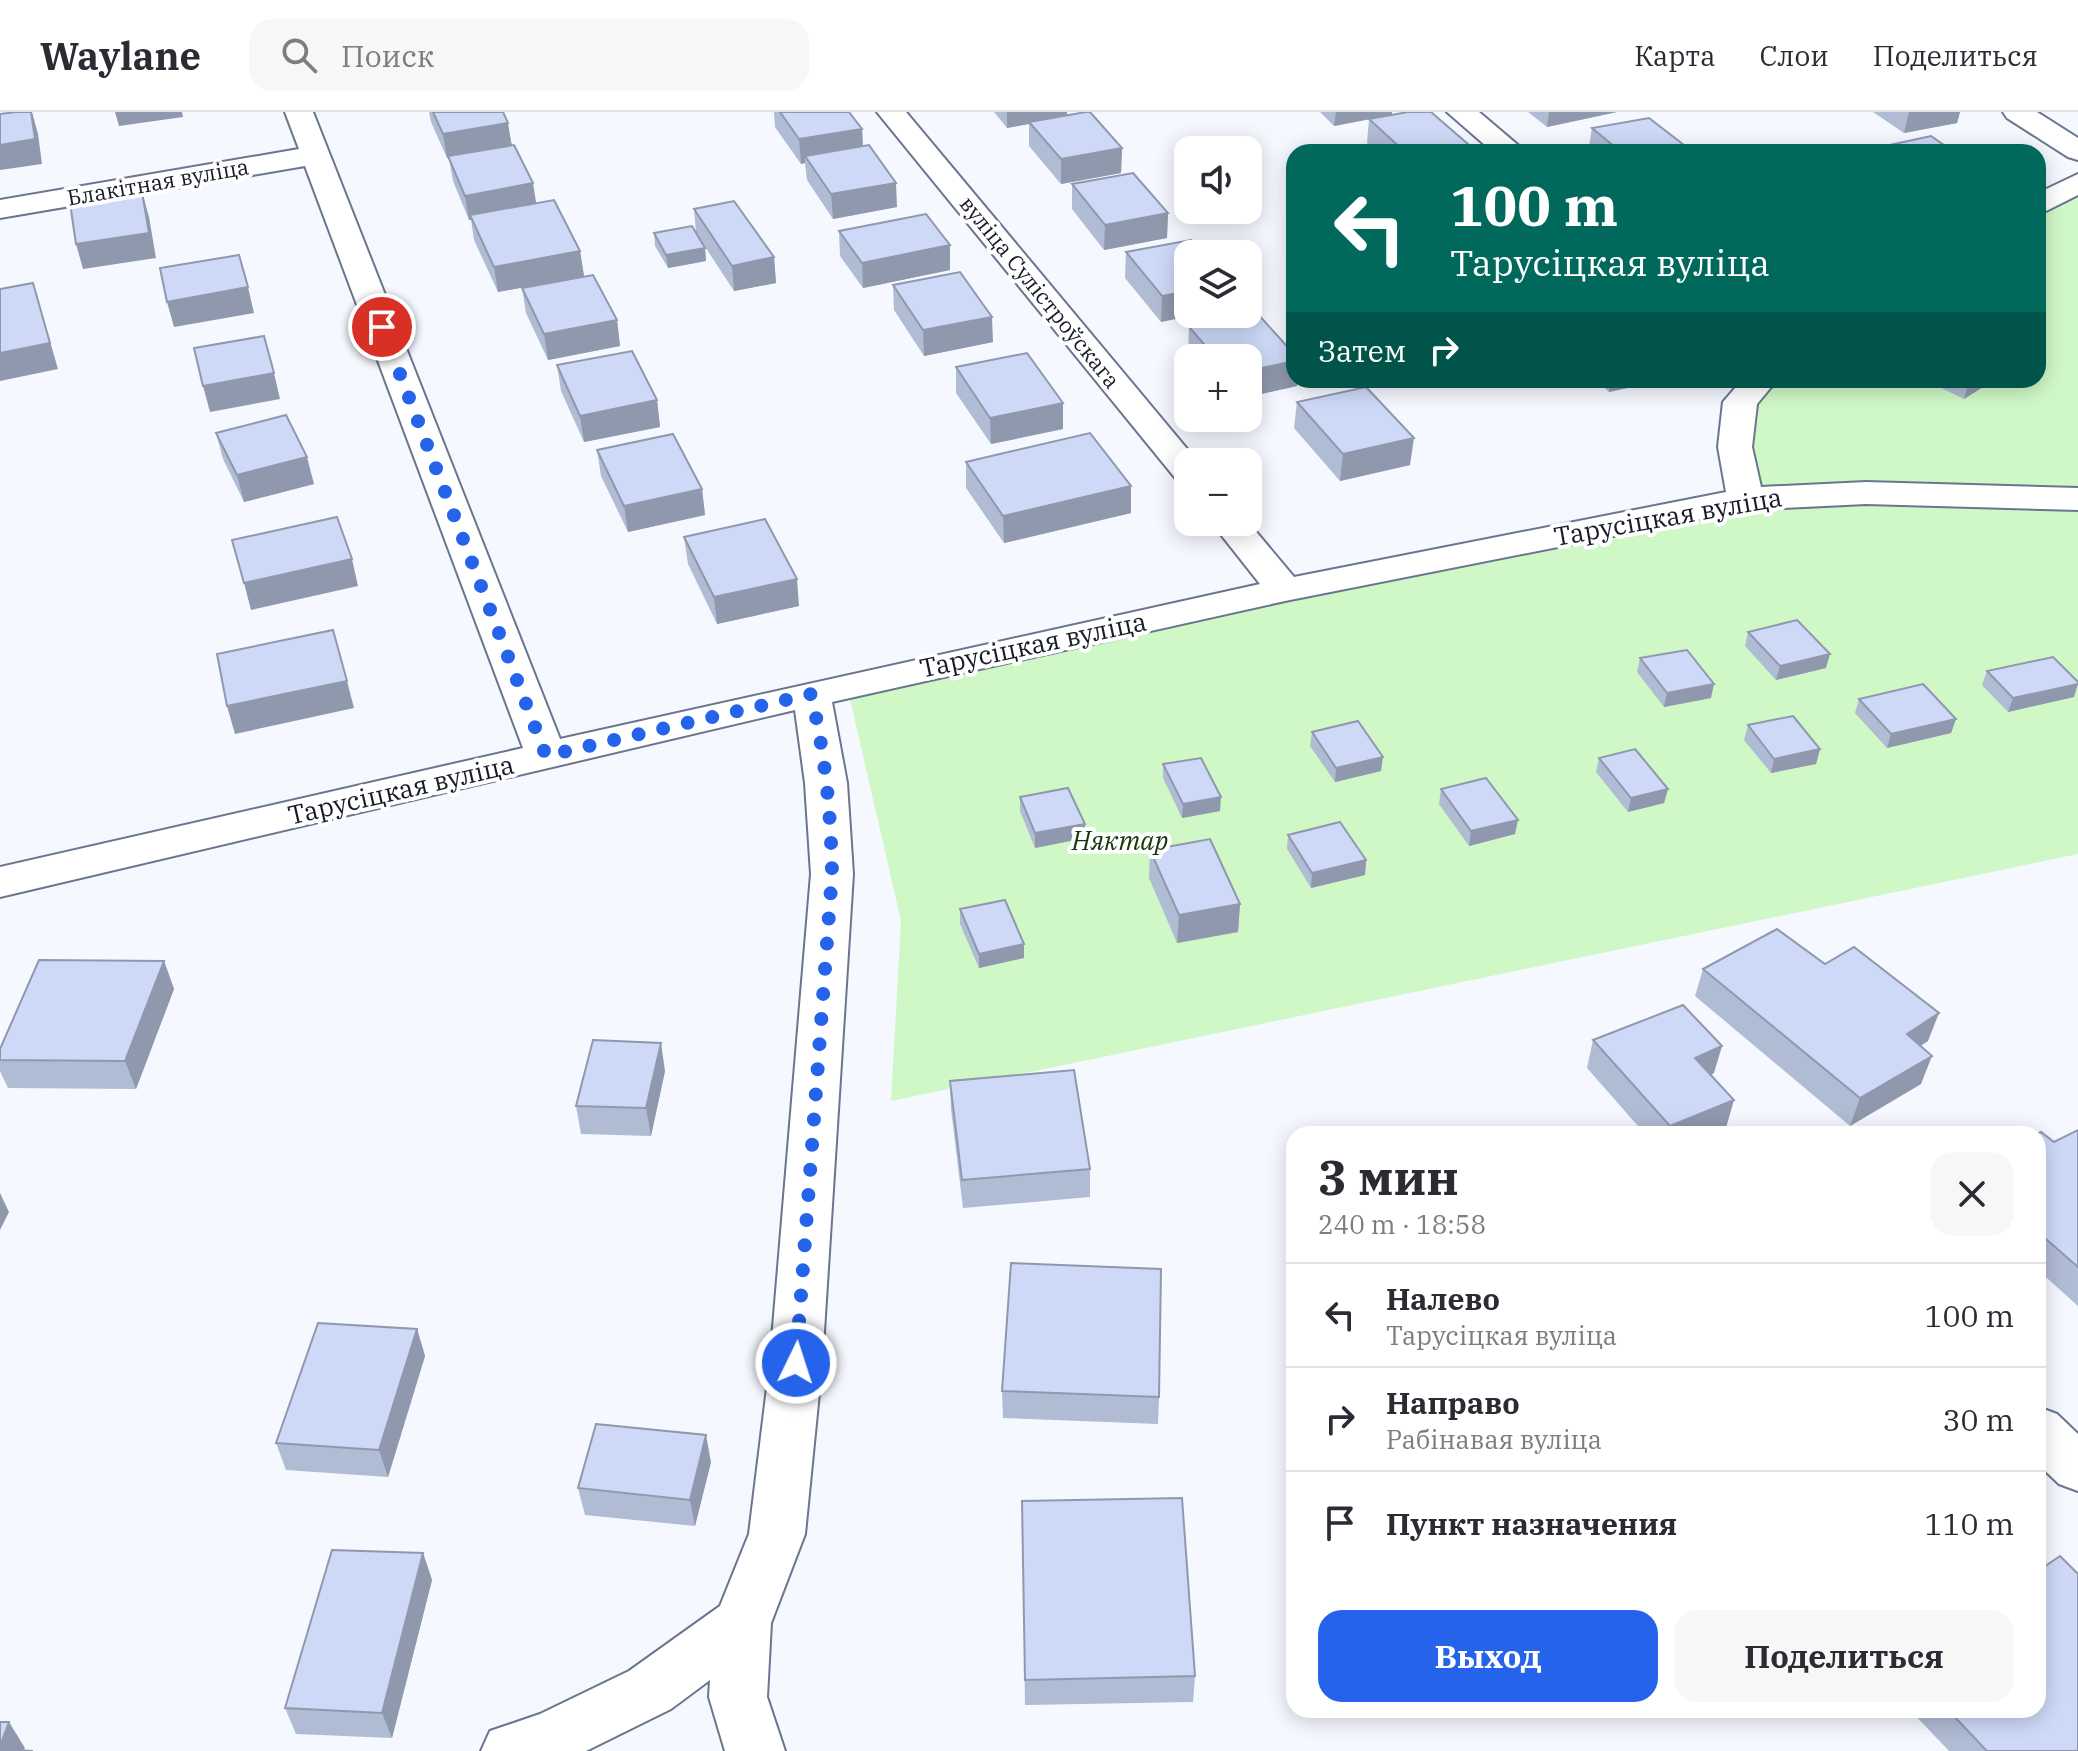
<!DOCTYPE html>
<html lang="ru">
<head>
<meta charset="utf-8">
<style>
  body { margin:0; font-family:"IBM Plex Serif",serif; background:#f7f7f7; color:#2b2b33; height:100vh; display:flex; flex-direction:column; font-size:30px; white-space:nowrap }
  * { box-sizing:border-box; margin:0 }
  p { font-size:26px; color:#7c7c81 }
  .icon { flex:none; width:44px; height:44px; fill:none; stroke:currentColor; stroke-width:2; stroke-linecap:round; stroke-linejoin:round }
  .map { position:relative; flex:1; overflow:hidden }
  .panel { position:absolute; left:1286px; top:1014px; width:760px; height:592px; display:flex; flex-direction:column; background:#fff; border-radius:24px; box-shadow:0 4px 20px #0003 }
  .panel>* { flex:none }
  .guide { position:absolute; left:1286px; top:32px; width:760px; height:244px; border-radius:24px; box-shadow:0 4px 20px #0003; background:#00695c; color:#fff; overflow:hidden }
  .controls { position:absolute; left:1174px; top:24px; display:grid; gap:16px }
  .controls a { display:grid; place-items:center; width:88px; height:88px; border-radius:16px; background:#fff; box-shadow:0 4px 20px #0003; font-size:40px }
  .pin { position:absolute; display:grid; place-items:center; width:68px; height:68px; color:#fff; margin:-34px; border:4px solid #fff; border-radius:50%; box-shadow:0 2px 8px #0007 }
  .me { position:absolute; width:88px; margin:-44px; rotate:4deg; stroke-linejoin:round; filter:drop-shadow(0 0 6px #0008) }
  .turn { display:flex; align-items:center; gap:28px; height:168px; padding:0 32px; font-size:36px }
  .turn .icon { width:104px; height:104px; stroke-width:2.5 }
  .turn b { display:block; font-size:56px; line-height:68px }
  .then { display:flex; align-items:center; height:76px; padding:0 32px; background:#0003; gap:16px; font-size:30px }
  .round { display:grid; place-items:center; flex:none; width:84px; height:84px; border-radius:24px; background:#f7f7f7 }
  .summary { display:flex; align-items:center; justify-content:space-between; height:136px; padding:0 32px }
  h1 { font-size:48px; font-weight:800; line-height:60px }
  .primary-button { display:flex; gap:16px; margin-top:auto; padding:16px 32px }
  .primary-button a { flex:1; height:92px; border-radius:24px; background:#2563eb; color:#fff; font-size:32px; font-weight:800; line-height:92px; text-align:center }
  .primary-button a+a { background:#f7f7f7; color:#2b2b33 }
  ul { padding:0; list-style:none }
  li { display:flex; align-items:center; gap:24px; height:104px; padding:0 32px; border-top:2px solid #e1e1e2 }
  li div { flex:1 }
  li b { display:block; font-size:30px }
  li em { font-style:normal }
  header { display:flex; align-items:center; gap:48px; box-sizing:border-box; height:112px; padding:0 40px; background:#fff; border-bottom:2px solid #e1e1e2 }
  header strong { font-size:38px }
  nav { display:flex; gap:44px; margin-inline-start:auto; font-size:28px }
  .search { width:560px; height:72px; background:#f7f7f7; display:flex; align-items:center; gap:20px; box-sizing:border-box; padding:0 28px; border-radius:24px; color:#7c7c81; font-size:30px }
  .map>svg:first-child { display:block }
</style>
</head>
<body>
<header>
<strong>Waylane</strong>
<div class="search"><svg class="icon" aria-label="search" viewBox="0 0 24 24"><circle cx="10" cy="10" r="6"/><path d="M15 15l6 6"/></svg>Поиск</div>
<nav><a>Карта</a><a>Слои</a><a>Поделиться</a></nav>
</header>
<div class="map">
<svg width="2078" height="1639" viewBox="0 0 2078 1639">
  <rect width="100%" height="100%" fill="#f6f8ff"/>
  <polygon fill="#d0f8c6" points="2078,71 2078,742 891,989 901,809 847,574 1745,387 1760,268 2038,268 2038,94"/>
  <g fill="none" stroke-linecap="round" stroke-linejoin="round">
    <g stroke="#6a7590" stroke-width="4">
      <g id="minor">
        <polygon points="285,0 313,0 560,627 1260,472 1211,410 1248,410 1294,465 1726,380 1718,335 1723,290 1742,268 1777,268 1757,292 1752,335 1761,375 1866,370 2078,376 2078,398 1866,392 1745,398 1285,489 832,590 847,671 853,762 822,1251 805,1422 771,1511 767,1585 785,1639 725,1639 709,1585 710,1568 671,1597 586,1639 481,1639 490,1619 540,1602 629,1559 720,1494 749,1422 770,1251 811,762 805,671 795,598 0,785 0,755 523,636 305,54 0,106 0,88 299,37"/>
        <polygon points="877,0 906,0 1198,350 1188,350 1188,371 1176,367"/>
        <polygon points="1447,0 1479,0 1526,40 1493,40"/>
        <polygon points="2003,0 2037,0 2078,26 2078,48 2068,45 2007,6"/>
        <polygon points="2078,62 2078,83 2038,103 2038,81"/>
        <polygon points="2038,1295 2057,1302 2078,1322 2078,1379 2059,1372 2038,1352"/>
      </g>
    </g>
    <use href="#minor" fill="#fff" fill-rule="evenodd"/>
  </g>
  <g fill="#b0bbd4">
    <polygon points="429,0 503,0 512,33 536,91 580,139 584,164 498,180 474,128 471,108 469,108 453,69 449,46 447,46 431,10"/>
    <polygon points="774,0 849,0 862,17 863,34 897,95 833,107 807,68 805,51 801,52 775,15"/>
    <polygon points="994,0 1067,0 1067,3 1122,36 1121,61 1061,72 1029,34 1029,12 1007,16"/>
    <polygon points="1320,0 1392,0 1392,3 1469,33 1468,40 1376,40 1367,31 1369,7 1334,14"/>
    <polygon points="1528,0 1617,0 1547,15"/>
    <polygon points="1873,0 1960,0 1957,11 1904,21"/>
    <polygon points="1592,16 1693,40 1588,40"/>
    <polygon points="1072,72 1168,101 1167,126 1104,138 1072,97"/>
    <polygon points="694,97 774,145 776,171 734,179 696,121"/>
    <polygon points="839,119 950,133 950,158 863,176 840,144"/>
    <polygon points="654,121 705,136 706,149 668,156 655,134"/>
    <polygon points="1191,128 1161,210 1125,166 1126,140"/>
    <polygon points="893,173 993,230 924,244 894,198"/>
    <polygon points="522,176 617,208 620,234 548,248 526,201"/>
    <polygon points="1189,215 1294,268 1298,268 1297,274 1248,285 1248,246 1193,246 1188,240"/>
    <polygon points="557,253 657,288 660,315 584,330 561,279"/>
    <polygon points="956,255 1063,317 991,332 956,281"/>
    <polygon points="1596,268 1663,268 1609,280"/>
    <polygon points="1927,268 1994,268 1964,287 1927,269"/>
    <polygon points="1297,290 1410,353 1340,369 1294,316"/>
    <polygon points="216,321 314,372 244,390 223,347"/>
    <polygon points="597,338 702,377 705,403 628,420 601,364"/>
    <polygon points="966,350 1131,374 1131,401 1004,431 966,376"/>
    <polygon points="684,425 799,494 717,512 688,452"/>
    <polygon points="1748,520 1826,556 1776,568 1745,534"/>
    <polygon points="1640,546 1711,586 1664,595 1637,560"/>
    <polygon points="1987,559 2074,585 2008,600 1982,573"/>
    <polygon points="1859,587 1956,607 1951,621 1887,636 1855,601"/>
    <polygon points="1748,613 1820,637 1816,652 1771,661 1744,628"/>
    <polygon points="1312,620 1381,659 1335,670 1310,634"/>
    <polygon points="1599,646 1668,677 1664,691 1628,700 1596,660"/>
    <polygon points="1163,652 1220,699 1182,706 1163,666"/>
    <polygon points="1441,677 1515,722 1469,734 1439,692"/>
    <polygon points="1020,685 1085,726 1035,736 1020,699"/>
    <polygon points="1288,723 1366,748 1365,763 1311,776 1287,737"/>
    <polygon points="1150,738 1240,792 1238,820 1177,831 1149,766"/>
    <polygon points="960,797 1024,832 1024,846 979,856 960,812"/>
    <polygon points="164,849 174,877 136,977 8,976 0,959 0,937"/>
    <polygon points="1703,857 1928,929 1920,934 1921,972 1850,1014 1695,884"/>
    <polygon points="1593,928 1714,961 1711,963 1726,1016 1711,1022 1645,1022 1587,956"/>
    <polygon points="665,959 651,1024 581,1022 576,994"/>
    <polygon points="950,969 1090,1057 1090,1085 963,1096 951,997"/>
    <polygon points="2078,1018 2078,1194 2038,1158 2038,1022 2054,1030"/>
    <polygon points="417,1217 425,1244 388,1365 286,1358 276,1331"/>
    <polygon points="1002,1279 1159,1285 1158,1312 1003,1306"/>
    <polygon points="711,1350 695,1414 585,1403 578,1376"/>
    <polygon points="1022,1389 1195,1564 1193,1590 1025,1593"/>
    <polygon points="423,1441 432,1468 392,1626 296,1622 285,1596"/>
    <polygon points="1910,1598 2038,1598 2078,1639 1949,1639"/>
  </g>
  <g fill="#9098ad">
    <polygon points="32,0 38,22 42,52 0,58 0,33"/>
    <polygon points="115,0 182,0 183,5 119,14"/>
    <polygon points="1007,0 1067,0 1067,6 1029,10 1029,12 1007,16"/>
    <polygon points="1336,0 1392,0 1392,3 1334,14"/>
    <polygon points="1549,0 1617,0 1547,15"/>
    <polygon points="1909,0 1960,0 1957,11 1904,21"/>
    <polygon points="508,11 512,35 447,46 443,22"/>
    <polygon points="862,17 863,41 805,44 805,51 801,52 799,27"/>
    <polygon points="1469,33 1468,40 1431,40"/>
    <polygon points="1122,36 1121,61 1061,72 1061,47"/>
    <polygon points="533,71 537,96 470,103 471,108 469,108 465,84"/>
    <polygon points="896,71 897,95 833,107 831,82"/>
    <polygon points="142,80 149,105 156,146 83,157 76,132"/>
    <polygon points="1168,101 1167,126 1104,138 1105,113"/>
    <polygon points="950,133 950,158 863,176 862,151"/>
    <polygon points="705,136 706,149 668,156 666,143"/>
    <polygon points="580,139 584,164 498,180 494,155"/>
    <polygon points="774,145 776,171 734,179 732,154"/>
    <polygon points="33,171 58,257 0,269 0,241"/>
    <polygon points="248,175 254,201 174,215 167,190"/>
    <polygon points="1188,179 1188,202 1201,202 1161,210 1162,184"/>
    <polygon points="992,205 993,230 924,244 923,218"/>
    <polygon points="617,208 620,234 548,248 544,222"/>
    <polygon points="1294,249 1294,268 1298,268 1297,274 1248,285 1248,259"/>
    <polygon points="274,261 280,287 210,300 203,274"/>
    <polygon points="1611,268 1663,268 1609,280"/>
    <polygon points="1977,268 1994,268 1964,287 1968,273"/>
    <polygon points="657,288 660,315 584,330 580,304"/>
    <polygon points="1063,291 1063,317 991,332 990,306"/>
    <polygon points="1414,326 1410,353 1340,369 1343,342"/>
    <polygon points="307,345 314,372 244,390 237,363"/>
    <polygon points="1131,374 1131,401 1004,431 1003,404"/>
    <polygon points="702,377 705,403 628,420 624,394"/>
    <polygon points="352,447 358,474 251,498 244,471"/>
    <polygon points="797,467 799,494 717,512 714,485"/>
    <polygon points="1830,542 1826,556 1776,568 1780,554"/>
    <polygon points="347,569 354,596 235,622 227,594"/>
    <polygon points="1714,572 1711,586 1664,595 1667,581"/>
    <polygon points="2078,572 2074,585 2008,600 2013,586"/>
    <polygon points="1956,607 1951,621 1887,636 1891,622"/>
    <polygon points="1820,637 1816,652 1771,661 1774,647"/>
    <polygon points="1383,645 1381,659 1335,670 1336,656"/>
    <polygon points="1668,677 1664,691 1628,700 1631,686"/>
    <polygon points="1221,685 1220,699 1182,706 1183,692"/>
    <polygon points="1518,708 1515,722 1469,734 1471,719"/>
    <polygon points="1085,712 1085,726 1035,736 1035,721"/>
    <polygon points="1366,748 1365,763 1311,776 1312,761"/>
    <polygon points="1240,792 1238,820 1177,831 1179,803"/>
    <polygon points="1024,832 1024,846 979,856 979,842"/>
    <polygon points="164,849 174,877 136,977 125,949"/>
    <polygon points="1939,901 1928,929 1896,950 1907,922"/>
    <polygon points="661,931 665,959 651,1024 646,996"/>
    <polygon points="1722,934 1714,961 1687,974 1695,946"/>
    <polygon points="1932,944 1921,972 1850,1014 1860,986"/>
    <polygon points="1734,988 1726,1016 1711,1022 1668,1022 1670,1014"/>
    <polygon points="0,1081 9,1100 0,1118"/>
    <polygon points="417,1217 425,1244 388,1365 379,1338"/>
    <polygon points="706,1323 711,1350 695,1414 690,1388"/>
    <polygon points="423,1441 432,1468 392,1626 382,1601"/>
    <polygon points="9,1610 25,1636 23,1639 0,1639 0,1634"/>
  </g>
  <g fill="#cdd9f7" stroke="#9098ad" stroke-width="2">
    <polygon points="16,0 31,0 35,27 0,33 0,2"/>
    <polygon points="433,0 503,0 508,11 443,22"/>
    <polygon points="780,0 849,0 862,17 799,27"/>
    <polygon points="1086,0 1090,0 1122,36 1061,47 1029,10"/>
    <polygon points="1408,0 1431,0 1469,33 1431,40 1405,40 1369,7"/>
    <polygon points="1649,6 1693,40 1621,40 1592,16"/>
    <polygon points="1931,24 1954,40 1875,40 1871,37"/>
    <polygon points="514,33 533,71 465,84 448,44"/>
    <polygon points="869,33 896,71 831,82 805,44"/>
    <polygon points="1133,61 1168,101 1105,113 1072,72"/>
    <polygon points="142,80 149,121 76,132 70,91"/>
    <polygon points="554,88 580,139 494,155 470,103"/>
    <polygon points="734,89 774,145 732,154 694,97"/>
    <polygon points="926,102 950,133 862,151 839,119"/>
    <polygon points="692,114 705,136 666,143 654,121"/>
    <polygon points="1191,128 1204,142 1188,142 1188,179 1162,184 1126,140"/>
    <polygon points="239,143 248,175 167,190 160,156"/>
    <polygon points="960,160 992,205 923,218 893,173"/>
    <polygon points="593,163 617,208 544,222 522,176"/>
    <polygon points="33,171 50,231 0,241 0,177"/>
    <polygon points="1257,201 1294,242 1294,249 1248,259 1248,246 1216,246 1189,215"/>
    <polygon points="264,224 274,261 203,274 194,236"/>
    <polygon points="632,239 657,288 580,304 557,253"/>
    <polygon points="1027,241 1063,291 990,306 956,255"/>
    <polygon points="1956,268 1977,268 1968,273"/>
    <polygon points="1366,275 1414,326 1343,342 1297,290"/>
    <polygon points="286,303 307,345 237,363 216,321"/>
    <polygon points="1090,321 1131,374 1003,404 966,350"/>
    <polygon points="673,322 702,377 624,394 597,338"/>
    <polygon points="337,405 352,447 244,471 232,428"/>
    <polygon points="765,407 797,467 714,485 684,425"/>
    <polygon points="1797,508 1830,542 1780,554 1748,520"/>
    <polygon points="333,518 347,569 227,594 217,542"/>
    <polygon points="1687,538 1714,572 1667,581 1640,546"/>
    <polygon points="2053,545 2078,570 2078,572 2013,586 1987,559"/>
    <polygon points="1923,572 1956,607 1891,622 1859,587"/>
    <polygon points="1793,604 1820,637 1774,647 1748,613"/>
    <polygon points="1358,609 1383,645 1336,656 1312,620"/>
    <polygon points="1635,637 1668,677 1631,686 1599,646"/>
    <polygon points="1201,646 1221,685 1183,692 1163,652"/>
    <polygon points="1486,666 1518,708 1471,719 1441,677"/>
    <polygon points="1068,676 1085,712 1035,721 1020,685"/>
    <polygon points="1340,710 1366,748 1312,761 1288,723"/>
    <polygon points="1210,727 1240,792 1179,803 1150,738"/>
    <polygon points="1005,788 1024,832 979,842 960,797"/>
    <polygon points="1777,817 1825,852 1854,835 1939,901 1907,922 1932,944 1860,986 1703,857"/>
    <polygon points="39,848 164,849 125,949 0,948 0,937"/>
    <polygon points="1683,893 1722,934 1695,946 1734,988 1670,1014 1593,928"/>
    <polygon points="593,928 661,931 646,996 576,994"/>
    <polygon points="1074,958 1090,1057 962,1068 950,969"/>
    <polygon points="2078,1018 2078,1155 2038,1120 2038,1022 2037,1022 2041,1020 2054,1030"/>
    <polygon points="1011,1151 1161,1157 1159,1285 1002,1279"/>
    <polygon points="318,1211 417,1217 379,1338 276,1331"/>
    <polygon points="596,1312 706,1323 690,1388 578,1376"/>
    <polygon points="1182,1386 1195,1564 1025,1568 1022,1389"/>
    <polygon points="332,1438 423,1441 382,1601 285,1596"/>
    <polygon points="2060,1444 2078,1462 2078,1639 1987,1639 1948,1598 2038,1598 2038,1459"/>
    <polygon points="0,1610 9,1610 0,1634"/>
    <polygon points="0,1637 33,1639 0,1639"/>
  </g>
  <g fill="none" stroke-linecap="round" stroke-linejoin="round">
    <path stroke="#2563eb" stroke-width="14" stroke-dasharray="0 25.2" d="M382,215L546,644L811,582C825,642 831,700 832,762L796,1251"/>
  </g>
  <g text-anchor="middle" stroke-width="8" stroke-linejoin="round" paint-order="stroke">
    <g font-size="22" fill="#171b26" stroke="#fff">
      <text transform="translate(158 70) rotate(-10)" y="8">Блакітная вуліца</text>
      <text transform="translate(1040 180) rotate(51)" y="8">вуліца Сулістроўскага</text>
    </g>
    <g font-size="26" fill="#171b26" stroke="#fff">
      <text transform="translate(1668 405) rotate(-10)" y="9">Тарусіцкая вуліца</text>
      <text transform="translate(1033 533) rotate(-12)" y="9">Тарусіцкая вуліца</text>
      <text transform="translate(401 678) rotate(-13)" y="9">Тарусіцкая вуліца</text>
    </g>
    <g font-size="26" font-style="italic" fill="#143809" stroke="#fff">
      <text x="1120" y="738">Няктар</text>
    </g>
  </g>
</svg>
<div class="controls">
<a><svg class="icon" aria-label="sound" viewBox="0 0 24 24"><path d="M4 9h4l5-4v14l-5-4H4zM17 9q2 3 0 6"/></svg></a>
<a><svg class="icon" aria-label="layers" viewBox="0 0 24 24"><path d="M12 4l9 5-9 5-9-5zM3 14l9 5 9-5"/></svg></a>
<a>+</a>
<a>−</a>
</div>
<div class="pin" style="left:382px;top:215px;background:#d93025"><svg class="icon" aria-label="arrive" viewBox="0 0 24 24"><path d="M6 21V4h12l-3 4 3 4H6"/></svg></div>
<svg class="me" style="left:796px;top:1251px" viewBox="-20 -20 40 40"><circle r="17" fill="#2563eb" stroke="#fff" stroke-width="3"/><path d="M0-11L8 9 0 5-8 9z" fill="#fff"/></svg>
<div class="guide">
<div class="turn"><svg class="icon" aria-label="left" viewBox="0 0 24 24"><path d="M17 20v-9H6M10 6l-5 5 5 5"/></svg><div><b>100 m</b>Тарусіцкая вуліца</div></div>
<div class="then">Затем<svg class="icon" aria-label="right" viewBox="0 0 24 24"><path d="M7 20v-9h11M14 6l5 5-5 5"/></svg></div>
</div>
<section class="panel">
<div class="summary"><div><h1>3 мин</h1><p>240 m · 18:58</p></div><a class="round"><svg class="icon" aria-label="close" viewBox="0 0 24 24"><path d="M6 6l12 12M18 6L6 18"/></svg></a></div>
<ul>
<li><svg class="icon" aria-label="left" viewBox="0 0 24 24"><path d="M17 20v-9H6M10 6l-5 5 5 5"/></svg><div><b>Налево</b><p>Тарусіцкая вуліца</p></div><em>100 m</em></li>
<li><svg class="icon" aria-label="right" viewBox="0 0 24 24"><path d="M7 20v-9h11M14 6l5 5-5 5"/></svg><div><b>Направо</b><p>Рабінавая вуліца</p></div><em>30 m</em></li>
<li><svg class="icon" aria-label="arrive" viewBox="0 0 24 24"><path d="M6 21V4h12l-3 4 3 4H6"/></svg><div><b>Пункт назначения</b></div><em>110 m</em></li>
</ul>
<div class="primary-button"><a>Выход</a><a>Поделиться</a></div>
</section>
</div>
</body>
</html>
